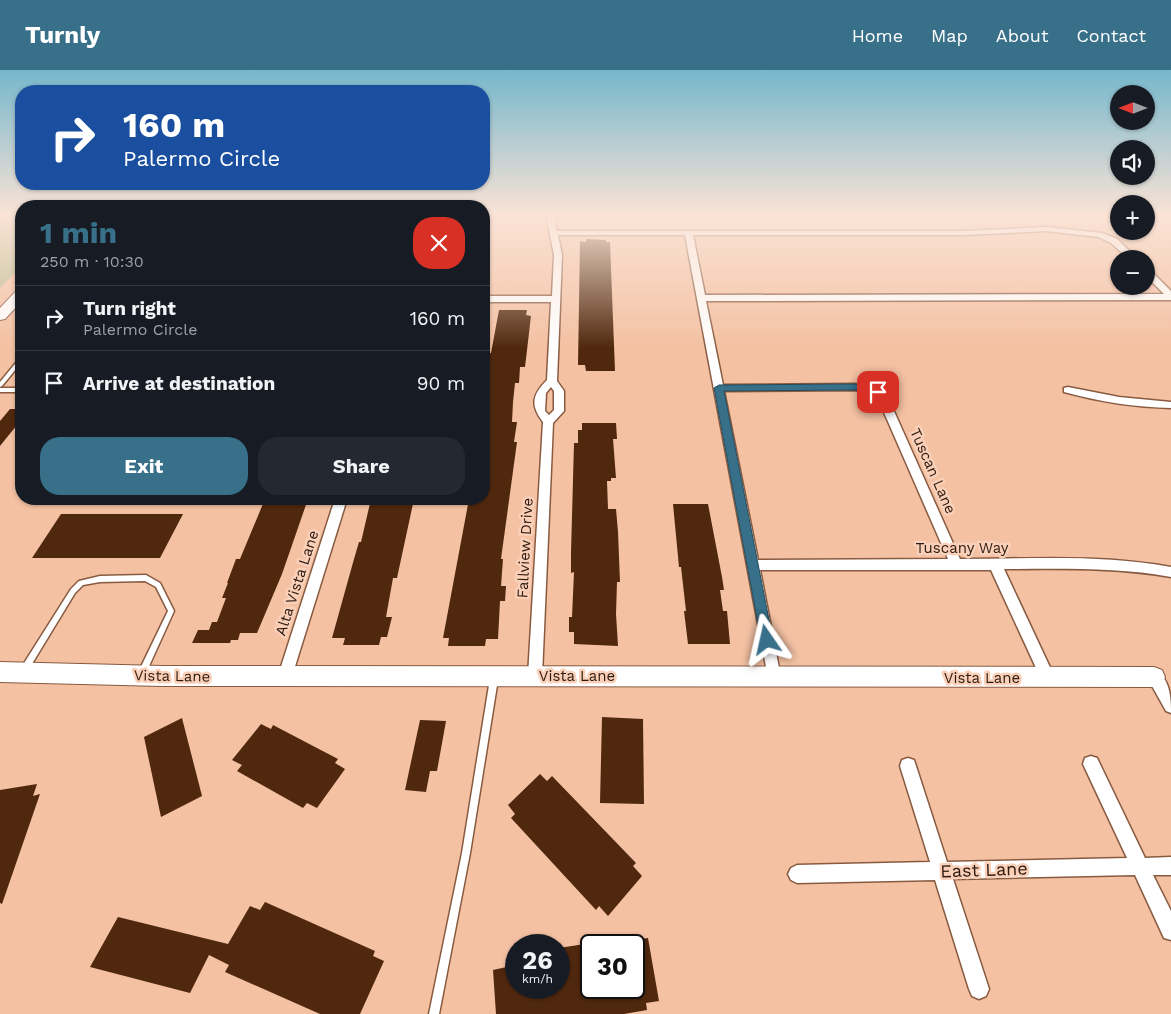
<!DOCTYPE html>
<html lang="en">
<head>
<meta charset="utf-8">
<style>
  body { margin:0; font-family:"Work Sans",sans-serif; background:#242831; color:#f1f3f6; height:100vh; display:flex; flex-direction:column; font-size:19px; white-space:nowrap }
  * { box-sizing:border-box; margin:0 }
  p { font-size:16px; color:#9ea1a6 }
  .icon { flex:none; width:28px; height:28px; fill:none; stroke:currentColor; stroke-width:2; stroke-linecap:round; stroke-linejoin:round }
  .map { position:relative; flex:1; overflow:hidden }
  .sheet { position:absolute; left:15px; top:130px; width:475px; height:305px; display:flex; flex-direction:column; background:#171b24; border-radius:20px; box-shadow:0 1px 4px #0004 }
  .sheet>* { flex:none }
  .top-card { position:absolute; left:15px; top:15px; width:475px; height:105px; border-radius:20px; box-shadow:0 1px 4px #0004; background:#1a4fa0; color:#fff; overflow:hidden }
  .needle { width:32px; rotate:270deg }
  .controls { position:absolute; left:1110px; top:15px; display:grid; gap:10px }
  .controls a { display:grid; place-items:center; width:45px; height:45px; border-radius:50%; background:#171b24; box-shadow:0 1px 4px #0004; font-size:25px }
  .speed { position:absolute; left:505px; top:864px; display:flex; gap:10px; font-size:25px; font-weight:700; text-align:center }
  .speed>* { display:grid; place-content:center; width:65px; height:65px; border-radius:50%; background:#171b24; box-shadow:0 1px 4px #0004; line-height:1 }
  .speed small { font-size:12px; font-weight:400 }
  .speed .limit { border:2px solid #111; border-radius:8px; background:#fff; color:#111 }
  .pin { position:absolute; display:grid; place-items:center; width:42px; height:42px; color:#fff; margin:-21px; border-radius:10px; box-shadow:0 2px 8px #0006 }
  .me { position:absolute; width:55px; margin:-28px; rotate:349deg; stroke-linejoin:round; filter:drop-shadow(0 0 4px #0008) }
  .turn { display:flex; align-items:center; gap:18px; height:105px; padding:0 25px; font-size:22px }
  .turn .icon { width:65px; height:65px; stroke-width:2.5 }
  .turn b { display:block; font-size:35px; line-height:42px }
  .round { display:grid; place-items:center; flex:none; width:52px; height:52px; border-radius:20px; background:#242831 }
  .head { display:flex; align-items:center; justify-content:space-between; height:85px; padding:0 25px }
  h1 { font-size:30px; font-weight:700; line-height:38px; color:#38708a }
  .button { display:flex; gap:10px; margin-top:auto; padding:10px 25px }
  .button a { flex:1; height:58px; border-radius:20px; background:#38708a; color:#fff; font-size:20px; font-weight:700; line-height:58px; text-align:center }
  .button a+a { background:#242831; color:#f1f3f6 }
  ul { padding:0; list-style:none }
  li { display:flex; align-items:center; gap:15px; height:65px; padding:0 25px; border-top:1px solid #363941 }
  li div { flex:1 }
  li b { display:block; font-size:19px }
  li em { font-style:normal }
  header { display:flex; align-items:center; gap:30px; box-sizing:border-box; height:70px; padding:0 25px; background:#38708a; color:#fff }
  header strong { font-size:24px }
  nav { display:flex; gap:28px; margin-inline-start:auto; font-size:18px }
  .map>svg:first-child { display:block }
</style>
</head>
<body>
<header>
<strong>Turnly</strong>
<nav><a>Home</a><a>Map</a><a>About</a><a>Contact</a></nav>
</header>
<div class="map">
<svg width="1171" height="944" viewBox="0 0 1171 944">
  <rect width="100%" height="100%" fill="#f4c1a3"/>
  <polygon fill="#b7bb8d" points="0,145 21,145 21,197 0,218"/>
  <g fill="#50280d">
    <polygon points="586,169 606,170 606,172 610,172 615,301 586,301 585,295 578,295 580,171 586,172"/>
    <polygon points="499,240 527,240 526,245 531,246 525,297 520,297 519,313 515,313 513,332 512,352 517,352 514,372 517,372 501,489 503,489 501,516 506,516 505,531 500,531 498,569 486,569 485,576 448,576 449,568 443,568 469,429 484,429 484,304 489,283 491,283"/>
    <polygon points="10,339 21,339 21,350 0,376 0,351"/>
    <polygon points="582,353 616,353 617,369 613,369 616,408 611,408 611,411 607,411 608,439 616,439 618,462 620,512 617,512 616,544 618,576 574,574 574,562 569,562 569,547 572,547 574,502 571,503 571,483 574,373 578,373 578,360 582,360"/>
    <polygon points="265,429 308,429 282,504 257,563 240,563 238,570 231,570 230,573 192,573 198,560 209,560 212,552 217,552 226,528 222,528 228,513 227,513 236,489 240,489"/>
    <polygon points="371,429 414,429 397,508 393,508 386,547 392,547 387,567 381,567 379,575 343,575 345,568 332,568 354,489 359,472 361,472"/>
    <polygon points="673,434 708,434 722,507 724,520 720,520 723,541 727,541 730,574 688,574 684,541 686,541 681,497 679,497"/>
    <polygon points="61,444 183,444 160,488 32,488"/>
    <polygon points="602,647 643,649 644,734 600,733"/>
    <polygon points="182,648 202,726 161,747 144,667"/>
    <polygon points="420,650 446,651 437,701 430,701 426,722 405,720"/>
    <polygon points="261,654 271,659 273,655 338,689 335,693 345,699 317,738 307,733 303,738 237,701 242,695 232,690"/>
    <polygon points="540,704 547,711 552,706 636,793 633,796 642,806 608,846 599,836 596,840 511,748 515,744 508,735"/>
    <polygon points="37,714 33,726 40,724 2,834 0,833 0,720"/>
    <polygon points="265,832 375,881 373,886 384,891 360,944 320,944 225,902 229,895 209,885 190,923 90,897 118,847 228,874 250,836 260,840"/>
    <polygon points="648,868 659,931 646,933 647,940 624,944 496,944 493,900 516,895 516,918 559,918 559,878 591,873 591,918 634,918 634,870"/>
  </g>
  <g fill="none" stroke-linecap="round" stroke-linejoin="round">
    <g stroke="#885b41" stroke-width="3">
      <g id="lane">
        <polygon points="19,289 21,289 21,293 2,316 0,317 0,312"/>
        <rect x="0" y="318" width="21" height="4"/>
        <polygon points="146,505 160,513 174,541 145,605 142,606 139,605 138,603 168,541 156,517 145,511 100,512 83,515 75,523 27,602 24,603 21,602 20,600 21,598 71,519 79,511 100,506"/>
        <polygon points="494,606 497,607 498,609 470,783 439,944 429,944 462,783 490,609 491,607"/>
      </g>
    </g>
    <g stroke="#885b41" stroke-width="3">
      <g id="street">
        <path d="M546,145H554L557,161H965L1046,157L1102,163L1117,169L1138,189H1129L1111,173L1098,167L1046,161L965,165H693L705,225L1164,224L1146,206V199H1149L1171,221V230L706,231L723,315L855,314L882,320L889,330L960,489C1030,489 1102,484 1171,497V507C1116,497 1060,499 1004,499L1055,608L1053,613L1048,615L1043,613L991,500H760L781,608L779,613L774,615L769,613L685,165H558L562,185L557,311L564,321V341L553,353L542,606L540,611L535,613L530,611L528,606L543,352C530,335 532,325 547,310L551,232H484V226H552L554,185ZM551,317L554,321V340L549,345L545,341L546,323ZM855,320L875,325L879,331L948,489L758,490L724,321Z"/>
        <path d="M1068,317L1119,327L1171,332V338C1135,337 1100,332 1064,322V318Z"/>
        <polygon points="335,429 347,429 292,606 290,611 285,613 280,611 278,606"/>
        <path d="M1154,600C1170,607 1171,628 1171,643L1166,641L1147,607L1149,602Z"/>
        <polygon points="1091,686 1097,688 1145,788 1171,787 1171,805 1153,805 1171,841 1171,870 1164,868 1135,805 953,809 989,919 986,926 979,929 972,926 969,919 935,810 797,813 791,810 788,804 791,798 797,795 930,792 900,696 902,690 908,688 914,690 916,696 947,792 1127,788 1083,694 1085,688"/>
      </g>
    </g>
    <g stroke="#885b41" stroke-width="2">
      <polygon id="secondary" points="0,592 162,596 1154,597 1162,600 1165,607 1162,614 1154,617 162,616 0,612"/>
    </g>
    <g stroke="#885b41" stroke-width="2">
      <polygon id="primary" points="21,220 21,232 5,249 0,250 0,238 16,221"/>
    </g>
    <use href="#lane" fill="#fff" fill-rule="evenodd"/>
    <use href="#street" fill="#fff" fill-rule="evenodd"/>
    <use href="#secondary" fill="#fff" fill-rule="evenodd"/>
    <use href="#primary" fill="#fff" fill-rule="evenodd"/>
  </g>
  <linearGradient id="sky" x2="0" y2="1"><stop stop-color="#75b7cc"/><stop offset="0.52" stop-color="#fae3d6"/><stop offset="1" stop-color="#fae3d6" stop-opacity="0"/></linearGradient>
  <rect width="1171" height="278" fill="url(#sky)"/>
  <polygon fill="#38708a" stroke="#24495a" points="855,314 882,322 878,325 855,320 724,321 773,570 767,576 761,570 714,318 719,315"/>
  <g text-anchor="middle" stroke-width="5" stroke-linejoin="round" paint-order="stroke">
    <g font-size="15" fill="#2d1a0f" stroke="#fad0b9">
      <text transform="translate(933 401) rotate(66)" y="5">Tuscan Lane</text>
      <text transform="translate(525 478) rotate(-87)" y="5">Fallview Drive</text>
      <text x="962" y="483">Tuscany Way</text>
      <text transform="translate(297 513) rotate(-72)" y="5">Alta Vista Lane</text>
      <text transform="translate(172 606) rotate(1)" y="5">Vista Lane</text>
      <text x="577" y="611">Vista Lane</text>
      <text x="982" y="613">Vista Lane</text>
    </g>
    <g font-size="18" fill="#2d1a0f" stroke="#fad0b9">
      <text transform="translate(984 800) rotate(-2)" y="6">East Lane</text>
    </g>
  </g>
</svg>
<div class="controls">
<a><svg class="needle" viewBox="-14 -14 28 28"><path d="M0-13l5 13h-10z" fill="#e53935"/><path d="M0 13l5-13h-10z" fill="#9ea1a6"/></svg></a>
<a><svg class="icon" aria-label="sound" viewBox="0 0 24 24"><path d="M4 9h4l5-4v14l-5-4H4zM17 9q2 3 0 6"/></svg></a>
<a>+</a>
<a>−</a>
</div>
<div class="speed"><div>26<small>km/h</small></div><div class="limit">30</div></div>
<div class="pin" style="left:878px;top:322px;background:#d93025"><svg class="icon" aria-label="arrive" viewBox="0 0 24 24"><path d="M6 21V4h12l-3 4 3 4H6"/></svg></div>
<svg class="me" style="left:767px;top:570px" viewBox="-20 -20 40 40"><path d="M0-17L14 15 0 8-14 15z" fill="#38708a" stroke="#fff" stroke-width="4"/></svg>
<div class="top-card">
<div class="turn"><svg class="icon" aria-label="right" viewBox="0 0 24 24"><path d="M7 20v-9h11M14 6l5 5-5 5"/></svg><div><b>160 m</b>Palermo Circle</div></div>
</div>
<section class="sheet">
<div class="head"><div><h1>1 min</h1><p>250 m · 10:30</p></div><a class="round" style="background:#d93025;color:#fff"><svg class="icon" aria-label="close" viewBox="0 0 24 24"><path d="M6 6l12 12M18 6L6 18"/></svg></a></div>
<ul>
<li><svg class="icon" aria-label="right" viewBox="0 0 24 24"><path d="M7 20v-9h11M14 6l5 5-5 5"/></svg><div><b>Turn right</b><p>Palermo Circle</p></div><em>160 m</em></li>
<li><svg class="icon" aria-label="arrive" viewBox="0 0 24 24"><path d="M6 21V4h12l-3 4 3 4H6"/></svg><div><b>Arrive at destination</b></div><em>90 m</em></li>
</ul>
<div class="button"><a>Exit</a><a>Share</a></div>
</section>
</div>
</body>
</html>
